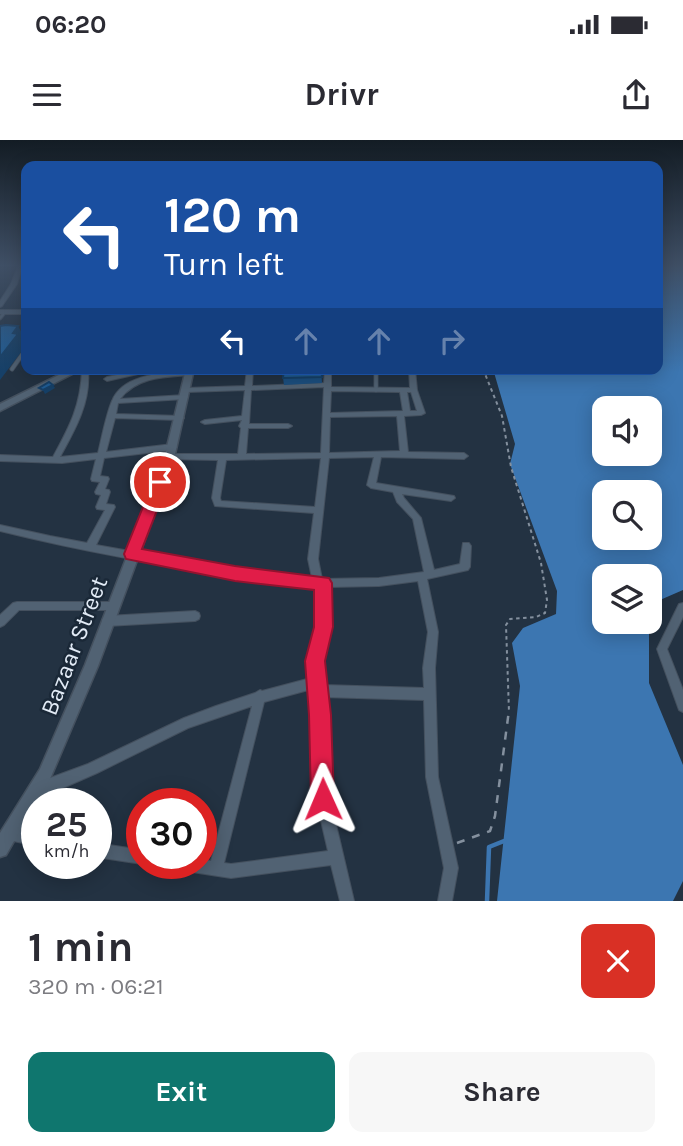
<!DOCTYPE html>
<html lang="en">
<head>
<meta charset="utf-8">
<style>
  body { margin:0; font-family:Karla,sans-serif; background:#f7f7f7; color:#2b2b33; height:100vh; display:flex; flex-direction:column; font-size:26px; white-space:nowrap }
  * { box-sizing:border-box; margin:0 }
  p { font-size:23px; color:#7c7c81 }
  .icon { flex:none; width:38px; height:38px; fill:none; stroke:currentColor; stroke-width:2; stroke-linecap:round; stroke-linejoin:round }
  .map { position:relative; height:761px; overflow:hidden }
  .sheet { display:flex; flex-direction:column; background:#fff; flex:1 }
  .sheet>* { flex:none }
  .guide { position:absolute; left:21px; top:21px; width:642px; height:214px; border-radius:14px; box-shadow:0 4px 18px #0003; background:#1a4fa0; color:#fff; overflow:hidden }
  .controls { position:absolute; left:592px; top:256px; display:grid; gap:14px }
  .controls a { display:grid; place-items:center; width:70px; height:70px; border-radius:14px; background:#fff; box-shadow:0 4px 18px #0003; font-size:35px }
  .speed { position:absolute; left:21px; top:648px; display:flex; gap:14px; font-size:35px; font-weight:700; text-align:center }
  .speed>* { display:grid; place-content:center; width:91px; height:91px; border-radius:50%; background:#fff; box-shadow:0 4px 18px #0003; line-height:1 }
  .speed small { font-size:18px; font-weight:400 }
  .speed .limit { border:10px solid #d22; background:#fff; color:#111 }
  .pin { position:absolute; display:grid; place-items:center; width:60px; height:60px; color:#fff; margin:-30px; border:4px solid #fff; border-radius:50%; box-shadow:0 2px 7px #0007 }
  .me { position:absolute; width:77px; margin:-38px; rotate:359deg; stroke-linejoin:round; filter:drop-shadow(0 0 5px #0008) }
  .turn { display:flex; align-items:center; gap:24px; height:147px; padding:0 28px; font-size:32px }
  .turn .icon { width:91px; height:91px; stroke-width:2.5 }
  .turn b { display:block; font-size:49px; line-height:60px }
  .lanes { display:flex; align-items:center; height:66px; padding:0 28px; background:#0003; justify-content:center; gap:35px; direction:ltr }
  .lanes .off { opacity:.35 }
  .round { display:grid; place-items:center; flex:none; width:74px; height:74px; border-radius:14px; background:#f7f7f7 }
  .head { display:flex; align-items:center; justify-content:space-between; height:119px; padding:0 28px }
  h1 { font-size:42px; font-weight:700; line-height:52px }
  .action { display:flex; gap:14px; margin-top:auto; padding:14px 28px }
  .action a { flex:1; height:80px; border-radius:14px; background:#0f766e; color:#fff; font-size:28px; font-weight:700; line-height:80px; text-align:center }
  .action a+a { background:#f7f7f7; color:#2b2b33 }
  .status { display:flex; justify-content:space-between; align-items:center; height:49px; padding:0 35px; background:#fff; direction:ltr }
  .status svg { height:19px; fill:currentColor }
  header { display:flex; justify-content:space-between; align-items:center; height:91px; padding:0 28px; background:#fff; font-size:32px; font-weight:700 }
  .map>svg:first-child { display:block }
</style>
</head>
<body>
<div class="status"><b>06:20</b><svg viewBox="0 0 49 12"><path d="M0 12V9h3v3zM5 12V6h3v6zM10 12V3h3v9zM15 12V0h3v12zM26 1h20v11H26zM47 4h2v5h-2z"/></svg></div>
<header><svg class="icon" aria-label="menu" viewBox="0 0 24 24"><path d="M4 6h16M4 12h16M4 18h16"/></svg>Drivr<svg class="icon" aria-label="share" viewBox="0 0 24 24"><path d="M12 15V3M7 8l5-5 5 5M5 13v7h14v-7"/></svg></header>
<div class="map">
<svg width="683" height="761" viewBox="0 0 683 761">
  <rect width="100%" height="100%" fill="#233242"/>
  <path fill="#3c76b1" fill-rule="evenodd" d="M658,126H683V450L660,460L649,487V543L683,625V741L673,761H497L520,546L512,503L523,488L556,474L557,451L510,324L515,304L493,229H658ZM604,268H649V313H604ZM604,352H649V397H604ZM604,436H649V481H604Z"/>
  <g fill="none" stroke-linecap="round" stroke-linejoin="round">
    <polyline stroke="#3c76b1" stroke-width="4.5" points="487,761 489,707 504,701"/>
    <g stroke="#44505e" stroke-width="4.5">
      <polyline id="service-far1" points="0,178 5,172"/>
    </g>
    <g stroke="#44505e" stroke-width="5">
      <g id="service">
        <polyline points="12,229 26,209"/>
        <polyline points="376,234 376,250"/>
      </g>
    </g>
    <g stroke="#44505e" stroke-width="2">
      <g id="minor">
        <polygon points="18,126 22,126 17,144 2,166 0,167 0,161 11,144"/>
        <rect x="0" y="170" width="26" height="4"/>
        <path d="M82,229L88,230C91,262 75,290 60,317L98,313C102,297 106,275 112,261C123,233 165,233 190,231L193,233L190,235C164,237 137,237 120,259L185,255L188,257L185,259L118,263L116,274L180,276L184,278L180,280L115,278L106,312L173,304L177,307L173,310L104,318L100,336L108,337L109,339L105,349L109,350L110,352L106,364L114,365L115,367L96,405L208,425L312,438L308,419L314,373L215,366L212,358L218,320L166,319L165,317L166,315L169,314H238L241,288L239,286L242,280L205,284L201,282L205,280L242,276L245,250L187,252L184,250L187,248L245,246L247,229H253L252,246L324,243L325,229H331V247L410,248L409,229H415L417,250L425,273L421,275L404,276L408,312L464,313L468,316L464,319L381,317L376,343L454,356L455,358L451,361L402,354L404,358L421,378L434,430L460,424L463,403H469L471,406L470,427L468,430L427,439L438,492L435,528L438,637L458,728L452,761H438L444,728L426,637L424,560L324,557L330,659L354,761H340L331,725L231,738L179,730L174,728L172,723H201V719L211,721L252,566L188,588L97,633L56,651L36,657L31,655L29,650L31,645L88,624L184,578L216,566L255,553L260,550L262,551L311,538L310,521L318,487V447C211,434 105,417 0,391V385L50,396L87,403L105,370L97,369L96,367L101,355L96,354L95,352L100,342L92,341L91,339L96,319L62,323L0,321V315L53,317C70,286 81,265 82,229ZM324,247L321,313L246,314L248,288H288L292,286L288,284H249L251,250ZM331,251L400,252L403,271L330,273ZM407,252H411L417,271H410ZM397,276L400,311L329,313L330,277ZM374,317L367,345L371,348L393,352L397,362L413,379L424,432L379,438L322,439L318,419L329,318ZM321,318L315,367L221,361L220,358L226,320ZM418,441L428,492L423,528L424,548L323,545L320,521L328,487V447L379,446ZM312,549L314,575L316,659L328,711L231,724L224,723L264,562Z"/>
        <polygon points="146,229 160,229 107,241 104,239 107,237"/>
        <polygon points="17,462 112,462 116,463 117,466 116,469 112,470 19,470 4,485 0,487 0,475 13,463"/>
        <polygon points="683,463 683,477 667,509 683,550 683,572 679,570 657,509 679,464"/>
        <polygon points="195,471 199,473 200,476 199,479 195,481 107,486 103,484 102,481 103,478 107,476"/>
        <polygon points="9,687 37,692 37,706 4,699 2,694 4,689"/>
        <polygon points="96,703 142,710 142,723 145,723 142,724 96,717"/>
      </g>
    </g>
    <g stroke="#44505e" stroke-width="3">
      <polygon id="tertiary" points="186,229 194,229 173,323 98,526 50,639 6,715 0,717 0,693 40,629 85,525 163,323"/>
    </g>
    <g stroke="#44505e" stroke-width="3">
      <polygon id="secondary" points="71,229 82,229 0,271 0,264"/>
    </g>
    <polyline stroke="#84909e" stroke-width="2" stroke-dasharray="3.5 3.5" stroke-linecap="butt" points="483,229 502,276 511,327 541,423 547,460 545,473 536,477 510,479 506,485 509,572"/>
    <polyline stroke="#84909e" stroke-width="2.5" stroke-dasharray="8 8" stroke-linecap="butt" points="457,703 490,691 495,676 509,570"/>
    <use href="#service-far1" stroke="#516273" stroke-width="2.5"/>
    <use href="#service" stroke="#516273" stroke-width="3.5"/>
    <use href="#minor" fill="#516273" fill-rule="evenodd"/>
    <use href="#tertiary" fill="#516273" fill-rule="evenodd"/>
    <use href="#secondary" fill="#516273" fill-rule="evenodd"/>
  </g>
  <polygon fill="#1c4f7f" points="321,229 322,243 284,245 283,238"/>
  <g fill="#164068">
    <polygon points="18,186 25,199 22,203 25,207 0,240 0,217 13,193"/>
    <polygon points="53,245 55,248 45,254 43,250"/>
  </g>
  <g fill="#205c94" stroke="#164068" stroke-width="2">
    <polygon points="6,185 18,186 13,193 18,194 0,217 0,186"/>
    <polygon points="284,229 321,229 322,237 283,238"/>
    <polygon points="49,242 53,245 43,250 39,248"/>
  </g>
  <linearGradient id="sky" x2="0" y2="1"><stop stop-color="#131c24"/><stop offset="0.54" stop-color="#3f4f65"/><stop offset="1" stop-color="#3f4f65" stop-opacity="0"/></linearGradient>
  <rect width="683" height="232" fill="url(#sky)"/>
  <polygon fill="#e11d48" stroke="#92132f" stroke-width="2" points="160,336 168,342 142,409 235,426 329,438 332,443 333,487 325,521 331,575 334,659 331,668 323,671 314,668 311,659 309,575 305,521 314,487 314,450 235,441 126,419 124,414 153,342"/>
  <g text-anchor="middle" stroke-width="5" stroke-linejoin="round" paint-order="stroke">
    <g font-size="24" fill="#e2ebf6" stroke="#1a2837">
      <text transform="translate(74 506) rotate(-69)" y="8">Bazaar Street</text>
    </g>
  </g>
</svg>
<div class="controls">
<a><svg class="icon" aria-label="sound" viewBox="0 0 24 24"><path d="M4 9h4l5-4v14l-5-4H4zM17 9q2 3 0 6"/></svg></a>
<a><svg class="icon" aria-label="search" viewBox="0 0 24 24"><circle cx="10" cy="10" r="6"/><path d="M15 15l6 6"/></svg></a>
<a><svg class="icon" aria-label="layers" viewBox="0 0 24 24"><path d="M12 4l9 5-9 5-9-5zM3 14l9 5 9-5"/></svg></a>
</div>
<div class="speed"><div>25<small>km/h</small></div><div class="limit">30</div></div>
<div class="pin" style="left:160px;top:342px;background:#d93025"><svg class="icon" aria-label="arrive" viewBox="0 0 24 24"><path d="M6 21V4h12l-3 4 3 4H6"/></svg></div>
<svg class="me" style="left:323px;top:659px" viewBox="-20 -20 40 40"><path d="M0-17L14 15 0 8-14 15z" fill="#e11d48" stroke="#fff" stroke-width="4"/></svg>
<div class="guide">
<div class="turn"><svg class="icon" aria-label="left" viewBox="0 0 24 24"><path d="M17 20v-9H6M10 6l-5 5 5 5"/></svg><div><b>120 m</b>Turn left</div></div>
<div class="lanes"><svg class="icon" aria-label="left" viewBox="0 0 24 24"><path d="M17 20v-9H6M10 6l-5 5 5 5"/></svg><svg class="icon off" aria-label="ahead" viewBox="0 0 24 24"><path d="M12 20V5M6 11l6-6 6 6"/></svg><svg class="icon off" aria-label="ahead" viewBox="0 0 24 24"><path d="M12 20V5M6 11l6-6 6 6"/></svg><svg class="icon off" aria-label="right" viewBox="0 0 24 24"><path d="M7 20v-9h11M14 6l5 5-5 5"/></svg></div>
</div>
</div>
<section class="sheet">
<div class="head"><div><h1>1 min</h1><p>320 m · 06:21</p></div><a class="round" style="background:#d93025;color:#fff"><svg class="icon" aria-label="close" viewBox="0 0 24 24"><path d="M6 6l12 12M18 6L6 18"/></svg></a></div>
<div class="action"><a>Exit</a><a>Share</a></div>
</section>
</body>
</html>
